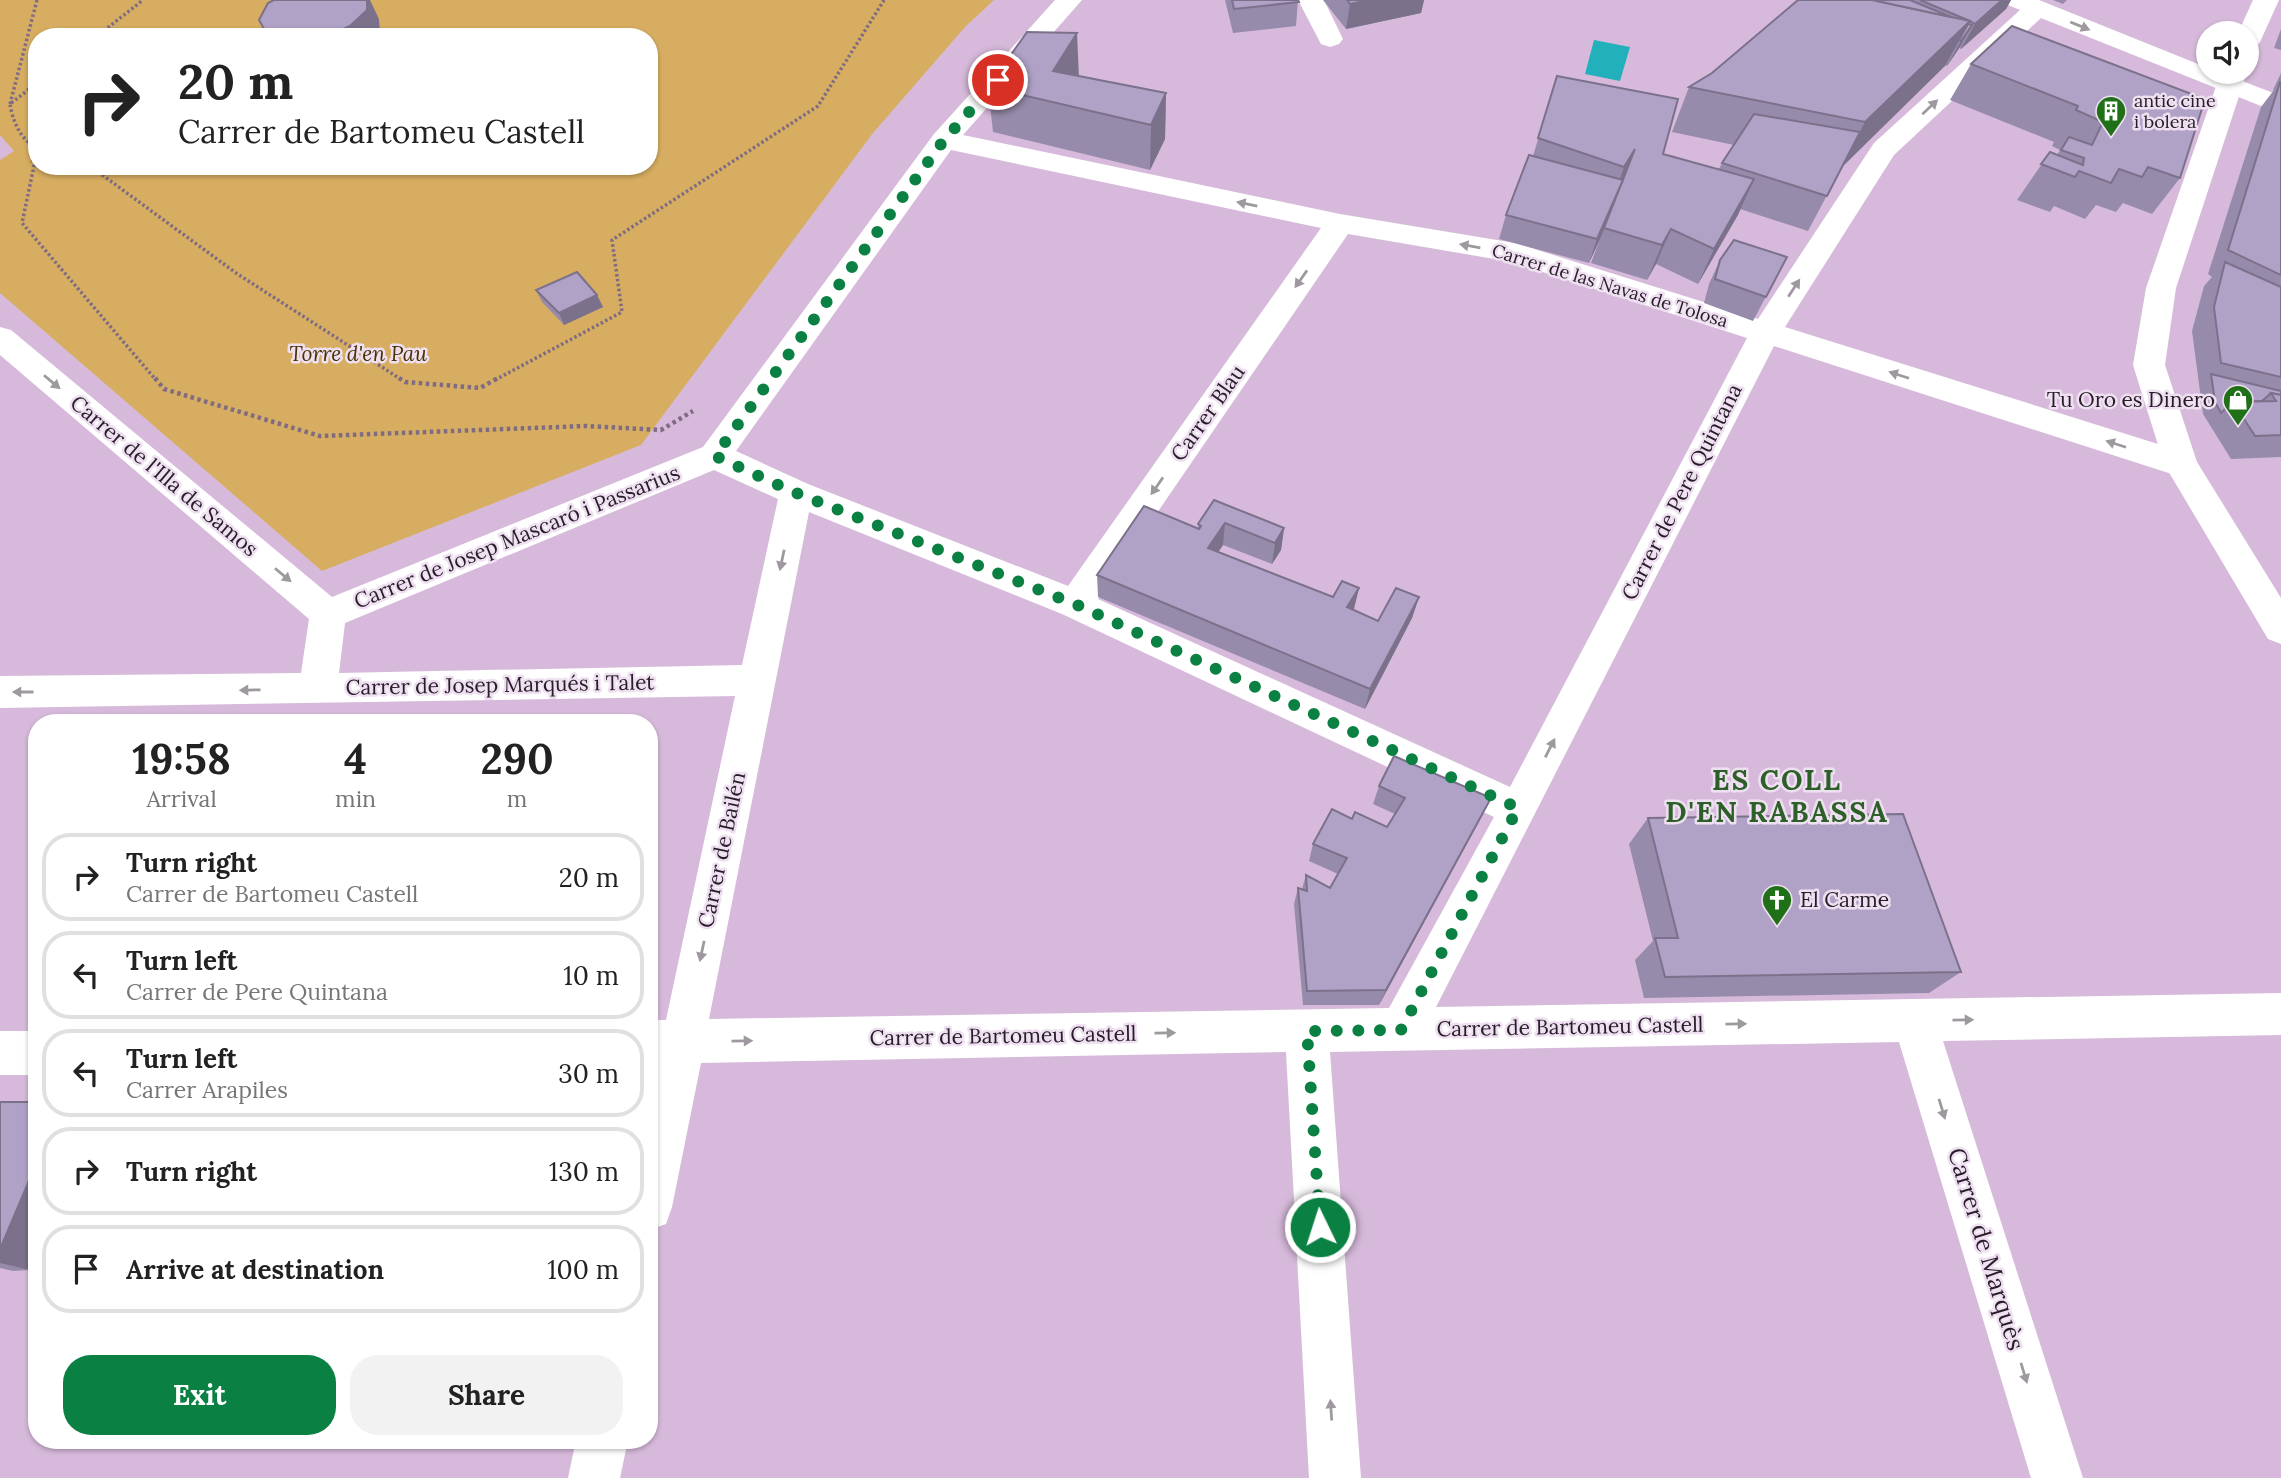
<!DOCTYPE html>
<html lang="en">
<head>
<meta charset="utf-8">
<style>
  body { margin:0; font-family:Lora,serif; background:#f2f2f2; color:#222; height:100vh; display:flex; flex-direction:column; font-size:26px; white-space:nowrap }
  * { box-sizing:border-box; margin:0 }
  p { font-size:23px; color:#767676 }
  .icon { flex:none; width:38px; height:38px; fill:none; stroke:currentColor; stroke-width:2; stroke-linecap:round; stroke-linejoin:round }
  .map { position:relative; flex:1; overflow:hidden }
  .side { position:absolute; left:28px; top:714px; width:630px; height:735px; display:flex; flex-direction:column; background:#fff; border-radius:28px; box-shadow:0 2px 5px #0004 }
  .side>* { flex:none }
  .banner { position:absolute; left:28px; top:28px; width:630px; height:147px; border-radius:28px; box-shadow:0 2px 5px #0004; background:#fff; color:#222; overflow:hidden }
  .fabs { position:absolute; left:2196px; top:21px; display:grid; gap:14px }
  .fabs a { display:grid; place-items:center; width:63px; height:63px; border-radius:50%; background:#fff; box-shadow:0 2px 5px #0004; font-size:35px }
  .pin { position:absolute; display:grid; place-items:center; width:60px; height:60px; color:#fff; margin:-30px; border:4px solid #fff; border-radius:50%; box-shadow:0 2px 7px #0007 }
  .me { position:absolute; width:77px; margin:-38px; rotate:356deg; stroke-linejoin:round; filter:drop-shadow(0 0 5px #0008) }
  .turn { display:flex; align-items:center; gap:24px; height:147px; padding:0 35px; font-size:32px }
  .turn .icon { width:91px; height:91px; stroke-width:2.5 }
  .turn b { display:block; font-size:49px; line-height:60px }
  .eta { display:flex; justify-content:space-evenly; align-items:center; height:119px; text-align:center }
  .eta b { font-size:42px; font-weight:800; line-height:49px }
  .primary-button { display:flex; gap:14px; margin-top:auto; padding:14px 35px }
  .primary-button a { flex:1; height:80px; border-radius:28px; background:#0b8043; color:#fff; font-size:28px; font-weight:800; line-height:80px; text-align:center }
  .primary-button a+a { background:#f2f2f2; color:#222 }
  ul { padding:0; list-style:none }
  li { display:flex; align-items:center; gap:21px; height:88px; margin:0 14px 10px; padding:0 21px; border:4px solid #e0e0e0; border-radius:28px }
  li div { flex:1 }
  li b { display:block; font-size:26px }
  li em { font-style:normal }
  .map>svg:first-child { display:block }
</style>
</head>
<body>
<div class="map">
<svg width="2281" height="1478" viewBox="0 0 2281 1478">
  <rect width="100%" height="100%" fill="#d7badb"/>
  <path fill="#d7ae61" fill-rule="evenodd" d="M0,0H994L965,27L873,133L641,445L322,571L0,293V160L14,151L0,135ZM37,37H649V166H37Z"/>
  <polygon fill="#22b0ba" points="1594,40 1630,47 1620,81 1585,74"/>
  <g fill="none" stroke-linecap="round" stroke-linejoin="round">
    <g stroke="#7f6b82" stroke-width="3.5" stroke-dasharray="2.5 2.5" stroke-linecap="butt">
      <polyline points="96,37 143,0"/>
      <path d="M37,83L10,104C12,119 21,142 37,147"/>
      <polyline points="10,104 37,0"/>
      <polyline points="30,145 34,166 22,223 156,380"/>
      <polyline points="90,166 236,273 402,380"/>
      <polyline points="495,380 622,312 612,240 818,106 884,0"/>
    </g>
    <g stroke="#7f6b82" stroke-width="4.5" stroke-dasharray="3.5 3.5" stroke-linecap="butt">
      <polyline points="155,378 164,389 320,436 586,426 661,430 693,411"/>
      <polyline points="399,378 405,382 480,388 498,378"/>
    </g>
    <g fill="#fff" fill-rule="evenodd">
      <path d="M1055,0H1082L963,135L1340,214L1515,243L1758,319L1874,143L2020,10L2008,5L2004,0H2039L2208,68V72H2219L2281,96V114L2041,18L1894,155L1785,327L2193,455L2198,464L2193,473L2181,477L1774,346L1436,1007L2281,993V1035L1943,1041L2083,1478H2031L1899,1042L1330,1052L1361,1478H1309L1286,1052L701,1063L672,1207L666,1224L649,1230V1097L656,1063L649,1064V1020H666L735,696L0,708V676L301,673L309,619L0,355V327L11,330L332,597L703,447L934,134ZM951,150L1321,228L1068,586L808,484L736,451ZM1348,234L1512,262L1747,338L1510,787L1098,599ZM714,470L778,499L742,665L339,673L345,623ZM809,512L1062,614L1494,817L1389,1008L709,1019Z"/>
      <polygon points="1298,0 1324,0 1343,39 1339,44 1330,47 1321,44"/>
      <rect x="0" y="1031" width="37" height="44"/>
      <polygon points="576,1440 628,1440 620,1478 568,1478"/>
    </g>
    <g fill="#fff" fill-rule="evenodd">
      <polygon points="2253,0 2279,0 2260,42 2256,47 2247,50 2247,33 2238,33"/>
      <polygon points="2221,72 2247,72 2176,288 2165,365 2197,462 2281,598 2281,644 2268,639 2164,464 2133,365 2146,288"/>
    </g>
  </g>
  <g fill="#978bab">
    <polygon points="1225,0 1298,0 1296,26 1233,33"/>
    <polygon points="1323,0 1424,0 1421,13 1346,29"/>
    <polygon points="1877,0 2011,0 2006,9 1961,49 1959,48 1947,66 1945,65 1842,167 1808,231 1740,209 1698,284 1656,264 1647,280 1591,263 1600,239 1589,263 1499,239 1506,215 1533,156 1557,76 1663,154 1719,169 1722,163 1734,145 1672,132 1689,87"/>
    <polygon points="2053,0 2067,0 2063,4"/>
    <polygon points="2012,26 2180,178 2152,214 2123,203 2116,212 2096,205 2085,219 2054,206 2050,212 2017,200 2050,152 2057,155 2060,150 2052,146 2054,142 1950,100 1971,64"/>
    <polygon points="2281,29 2281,50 2274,48"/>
    <polygon points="2281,73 2281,457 2231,459 2203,414 2192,331 2204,286 2212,277 2208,274 2261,107 2274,90 2273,90"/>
    <polygon points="988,87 1166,93 1165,139 1150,170 993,132"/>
    <polygon points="1787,257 1753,321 1704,303 1709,284 1720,260"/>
    <polygon points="536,290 597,295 603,307 564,325 542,302"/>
    <polygon points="1214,500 1284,528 1281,550 1272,564 1223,545 1218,552 1333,597 1359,588 1353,610 1378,621 1419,597 1412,618 1365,709 1098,597 1097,575 1198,528 1198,524"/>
    <polygon points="1379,786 1491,798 1379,1005 1303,1005 1294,904 1298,888 1302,889 1306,875 1330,888 1338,874 1309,861 1313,844 1352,819 1387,827 1395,814 1373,804"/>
    <polygon points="1648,818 1961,972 1929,993 1644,998 1635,960 1653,941 1629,844"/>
    <polygon points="0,1102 30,1270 13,1271 0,1268"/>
  </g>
  <g fill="#7b718b">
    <polygon points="367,0 370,0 379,19 380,35 378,37 325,37"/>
    <polygon points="1369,0 1424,0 1421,13 1346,29 1350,4"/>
    <polygon points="2002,0 2011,0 2006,9 1961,49 1975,24"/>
    <polygon points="1970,21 1945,66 1841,168 1865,122"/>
    <polygon points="1972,25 1958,50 1947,66 1961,41"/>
    <polygon points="1077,33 1079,78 1053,71"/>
    <polygon points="1166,93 1165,139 1150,170 1151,125"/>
    <polygon points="1635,149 1622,185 1612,202 1624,167"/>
    <polygon points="1754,179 1738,215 1698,284 1714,249"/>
    <polygon points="1624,181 1600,239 1589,263 1597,239"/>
    <polygon points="1671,229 1656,264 1647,280 1662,245"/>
    <polygon points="597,295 603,307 564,325 559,313"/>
    <polygon points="1225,523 1223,545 1206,570 1208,548"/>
    <polygon points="1284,528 1281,550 1272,564 1275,543"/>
    <polygon points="1359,588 1354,609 1342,628 1347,607"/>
    <polygon points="1419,597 1412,618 1365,709 1370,689"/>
    <polygon points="1491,798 1482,816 1379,1005 1386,990"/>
    <polygon points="37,1162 37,1252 30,1270 0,1263 0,1249"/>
  </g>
  <g fill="#b0a2c7" stroke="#7b718b" stroke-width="2">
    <polygon points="274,0 367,0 367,10 350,26 325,37 277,37 267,34 259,20 268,3"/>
    <polygon points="1232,0 1298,0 1299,2 1234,9"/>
    <polygon points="1347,0 1369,0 1350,4"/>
    <polygon points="1798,0 1872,0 1970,21 1865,122 1689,87 1712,73"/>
    <polygon points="1877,0 1910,0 1951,17 1877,1"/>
    <polygon points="1920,0 2002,0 1975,24 1970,21"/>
    <polygon points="1968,24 1972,25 1961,41 1959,40"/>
    <polygon points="2012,26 2205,99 2180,178 2148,167 2142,177 2119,169 2111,183 2079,171 2075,177 2041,164 2050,152 2083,165 2084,158 2061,150 2069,137 2092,145 2103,122 2076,110 2078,106 1971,64"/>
    <polygon points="1027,32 1077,33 1053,71 1166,93 1151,125 988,87"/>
    <polygon points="1557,76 1678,99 1663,154 1754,179 1714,249 1671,229 1662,245 1604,228 1635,149 1624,167 1538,138"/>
    <polygon points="2280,82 2281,82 2281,275 2228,250"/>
    <polygon points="1754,114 1860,132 1827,196 1722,163"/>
    <polygon points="1529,155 1623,180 1597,239 1506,215"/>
    <polygon points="1734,240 1787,257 1766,297 1715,279 1720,260"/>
    <polygon points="2225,262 2281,287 2281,377 2221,363 2214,307"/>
    <polygon points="577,272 597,295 559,313 536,290"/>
    <polygon points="2211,374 2281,391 2281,395 2271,393 2262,401 2233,402 2221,413 2215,402"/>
    <polygon points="2271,393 2281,395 2281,435 2255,436 2233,402 2276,401"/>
    <polygon points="1214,500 1284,528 1275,543 1225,523 1208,548 1333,597 1342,581 1359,588 1347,607 1378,621 1396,588 1419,597 1370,689 1097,575 1144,506 1199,529 1201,526 1198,524"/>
    <polygon points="1394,756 1491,798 1386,990 1307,991 1298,888 1307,891 1306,875 1330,888 1347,858 1313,844 1332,809 1352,819 1355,812 1387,827 1405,798 1379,786"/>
    <polygon points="1903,814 1961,972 1665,977 1655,938 1678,938 1648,818"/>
    <polygon points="0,1102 37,1102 37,1162 0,1249"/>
  </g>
  <defs><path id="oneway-solid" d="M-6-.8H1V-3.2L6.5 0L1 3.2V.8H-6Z" transform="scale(1.75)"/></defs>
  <g fill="#9e999e">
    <use href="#oneway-solid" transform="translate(2080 26) rotate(22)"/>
    <use href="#oneway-solid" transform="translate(1930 107) rotate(-43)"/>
    <use href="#oneway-solid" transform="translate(1247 204) rotate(-168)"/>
    <use href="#oneway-solid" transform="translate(1470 246) rotate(-170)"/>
    <use href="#oneway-solid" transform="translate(1301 279) rotate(125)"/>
    <use href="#oneway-solid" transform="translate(1794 288) rotate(-57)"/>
    <use href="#oneway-solid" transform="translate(1899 375) rotate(-162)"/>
    <use href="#oneway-solid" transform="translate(52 382) rotate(40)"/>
    <use href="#oneway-solid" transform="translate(2116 444) rotate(-162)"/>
    <use href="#oneway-solid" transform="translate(1157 486) rotate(125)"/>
    <use href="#oneway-solid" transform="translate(782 560) rotate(102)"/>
    <use href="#oneway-solid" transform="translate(283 575) rotate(40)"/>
    <use href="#oneway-solid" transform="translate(250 690) rotate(179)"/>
    <use href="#oneway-solid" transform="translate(23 692) rotate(180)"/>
    <use href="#oneway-solid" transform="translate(1550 748) rotate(-63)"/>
    <use href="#oneway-solid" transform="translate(702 951) rotate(102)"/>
    <use href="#oneway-solid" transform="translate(1963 1020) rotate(-1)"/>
    <use href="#oneway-solid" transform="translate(1736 1024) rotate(-1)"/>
    <use href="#oneway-solid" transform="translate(1165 1033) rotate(-1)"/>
    <use href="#oneway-solid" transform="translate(742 1041) rotate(-1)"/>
    <use href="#oneway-solid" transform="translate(1942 1109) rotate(73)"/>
    <use href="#oneway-solid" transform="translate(2024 1373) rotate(73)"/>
    <use href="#oneway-solid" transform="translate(1331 1410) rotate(-94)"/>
  </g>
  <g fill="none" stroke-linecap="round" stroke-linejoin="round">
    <polyline stroke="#0b8043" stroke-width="12" stroke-dasharray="0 21.6" points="998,80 944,140 715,456 796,493 1075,604 1518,808 1401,1030 1307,1031 1320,1227"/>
  </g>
  <defs>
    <g id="building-pin" transform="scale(1.575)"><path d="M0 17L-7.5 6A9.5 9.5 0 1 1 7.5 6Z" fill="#207018" stroke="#efe0f1"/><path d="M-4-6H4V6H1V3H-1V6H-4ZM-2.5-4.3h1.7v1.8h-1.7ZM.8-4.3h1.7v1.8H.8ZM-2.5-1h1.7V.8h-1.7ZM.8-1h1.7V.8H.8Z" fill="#fff"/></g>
    <g id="shop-pin" transform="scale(1.575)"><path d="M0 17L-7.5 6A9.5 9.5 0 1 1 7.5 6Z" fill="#207018" stroke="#efe0f1"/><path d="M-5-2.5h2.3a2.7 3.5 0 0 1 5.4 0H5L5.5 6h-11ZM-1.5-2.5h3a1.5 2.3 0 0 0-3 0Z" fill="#fff"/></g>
    <g id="church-pin" transform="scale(1.575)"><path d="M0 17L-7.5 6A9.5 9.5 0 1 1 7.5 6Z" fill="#207018" stroke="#efe0f1"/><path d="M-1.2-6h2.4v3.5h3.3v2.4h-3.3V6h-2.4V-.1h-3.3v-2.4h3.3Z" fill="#fff"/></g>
  </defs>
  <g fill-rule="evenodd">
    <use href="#building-pin" x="2111" y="111"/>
    <use href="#shop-pin" x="2238" y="400"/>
    <use href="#church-pin" x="1777" y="900"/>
  </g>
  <g text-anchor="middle" stroke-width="5" stroke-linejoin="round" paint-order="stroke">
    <g font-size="18" fill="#271c28" stroke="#efe0f1" text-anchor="start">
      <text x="2134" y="107">antic cine<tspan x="2134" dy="21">i bolera</tspan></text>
    </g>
    <g font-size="18" fill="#271c28" stroke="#efe0f1">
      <text transform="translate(1610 286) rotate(17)" y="6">Carrer de las Navas de Tolosa</text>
    </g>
    <g font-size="21" font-style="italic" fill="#483201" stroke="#efe0f1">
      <text x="358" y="361">Torre d'en Pau</text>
    </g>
    <g font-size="21" fill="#271c28" stroke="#efe0f1" text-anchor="end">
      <text x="2215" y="407">Tu Oro es Dinero</text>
      <text x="1800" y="907" text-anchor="start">El Carme</text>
    </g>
    <g font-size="21" fill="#271c28" stroke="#efe0f1">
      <text transform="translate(1208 413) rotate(-55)" y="7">Carrer Blau</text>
      <text transform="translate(164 476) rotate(40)" y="7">Carrer de l'Illa de Samos</text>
      <text transform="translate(1682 492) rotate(-63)" y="7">Carrer de Pere Quintana</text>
      <text transform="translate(517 537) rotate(-22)" y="7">Carrer de Josep Mascaró i Passarius</text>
      <text transform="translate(500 685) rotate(-1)" y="7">Carrer de Josep Marqués i Talet</text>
      <text transform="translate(722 850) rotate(-78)" y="7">Carrer de Bailén</text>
      <text transform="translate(1570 1027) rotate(-1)" y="7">Carrer de Bartomeu Castell</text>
      <text transform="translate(1003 1036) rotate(-1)" y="7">Carrer de Bartomeu Castell</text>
    </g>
    <g font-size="24" fill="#271c28" stroke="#efe0f1">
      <text transform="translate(1986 1249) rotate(73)" y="8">Carrer de Marquès</text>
    </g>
    <g font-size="28" font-weight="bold" letter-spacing="2" fill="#2d5f28" stroke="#efe0f1">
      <text x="1777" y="790">ES COLL<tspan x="1777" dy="32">D'EN RABASSA</tspan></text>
    </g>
  </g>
</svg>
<div class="fabs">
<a><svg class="icon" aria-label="sound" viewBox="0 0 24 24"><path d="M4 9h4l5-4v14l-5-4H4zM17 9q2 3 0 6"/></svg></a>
</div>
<div class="pin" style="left:998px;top:80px;background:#d93025"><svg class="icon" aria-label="arrive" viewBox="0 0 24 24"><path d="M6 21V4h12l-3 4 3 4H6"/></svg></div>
<svg class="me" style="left:1320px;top:1227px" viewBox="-20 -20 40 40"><circle r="17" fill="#0b8043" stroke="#fff" stroke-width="3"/><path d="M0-11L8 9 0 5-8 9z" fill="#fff"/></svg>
<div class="banner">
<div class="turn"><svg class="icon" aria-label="right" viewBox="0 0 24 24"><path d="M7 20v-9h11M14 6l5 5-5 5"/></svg><div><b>20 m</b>Carrer de Bartomeu Castell</div></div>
</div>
<section class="side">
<div class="eta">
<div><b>19:58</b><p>Arrival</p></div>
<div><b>4</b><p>min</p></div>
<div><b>290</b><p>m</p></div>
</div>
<ul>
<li><svg class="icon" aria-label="right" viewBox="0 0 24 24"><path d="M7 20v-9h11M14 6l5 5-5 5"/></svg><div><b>Turn right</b><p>Carrer de Bartomeu Castell</p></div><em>20 m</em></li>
<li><svg class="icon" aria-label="left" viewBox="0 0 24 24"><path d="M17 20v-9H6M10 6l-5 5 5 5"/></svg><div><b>Turn left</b><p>Carrer de Pere Quintana</p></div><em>10 m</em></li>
<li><svg class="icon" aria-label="left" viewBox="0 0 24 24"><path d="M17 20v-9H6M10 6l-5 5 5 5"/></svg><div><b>Turn left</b><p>Carrer Arapiles</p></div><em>30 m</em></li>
<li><svg class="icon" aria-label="right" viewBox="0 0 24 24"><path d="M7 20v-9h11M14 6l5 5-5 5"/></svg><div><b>Turn right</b></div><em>130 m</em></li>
<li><svg class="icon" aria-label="arrive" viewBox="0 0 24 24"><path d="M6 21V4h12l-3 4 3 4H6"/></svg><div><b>Arrive at destination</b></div><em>100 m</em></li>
</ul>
<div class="primary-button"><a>Exit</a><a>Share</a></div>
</section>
</div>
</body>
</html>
